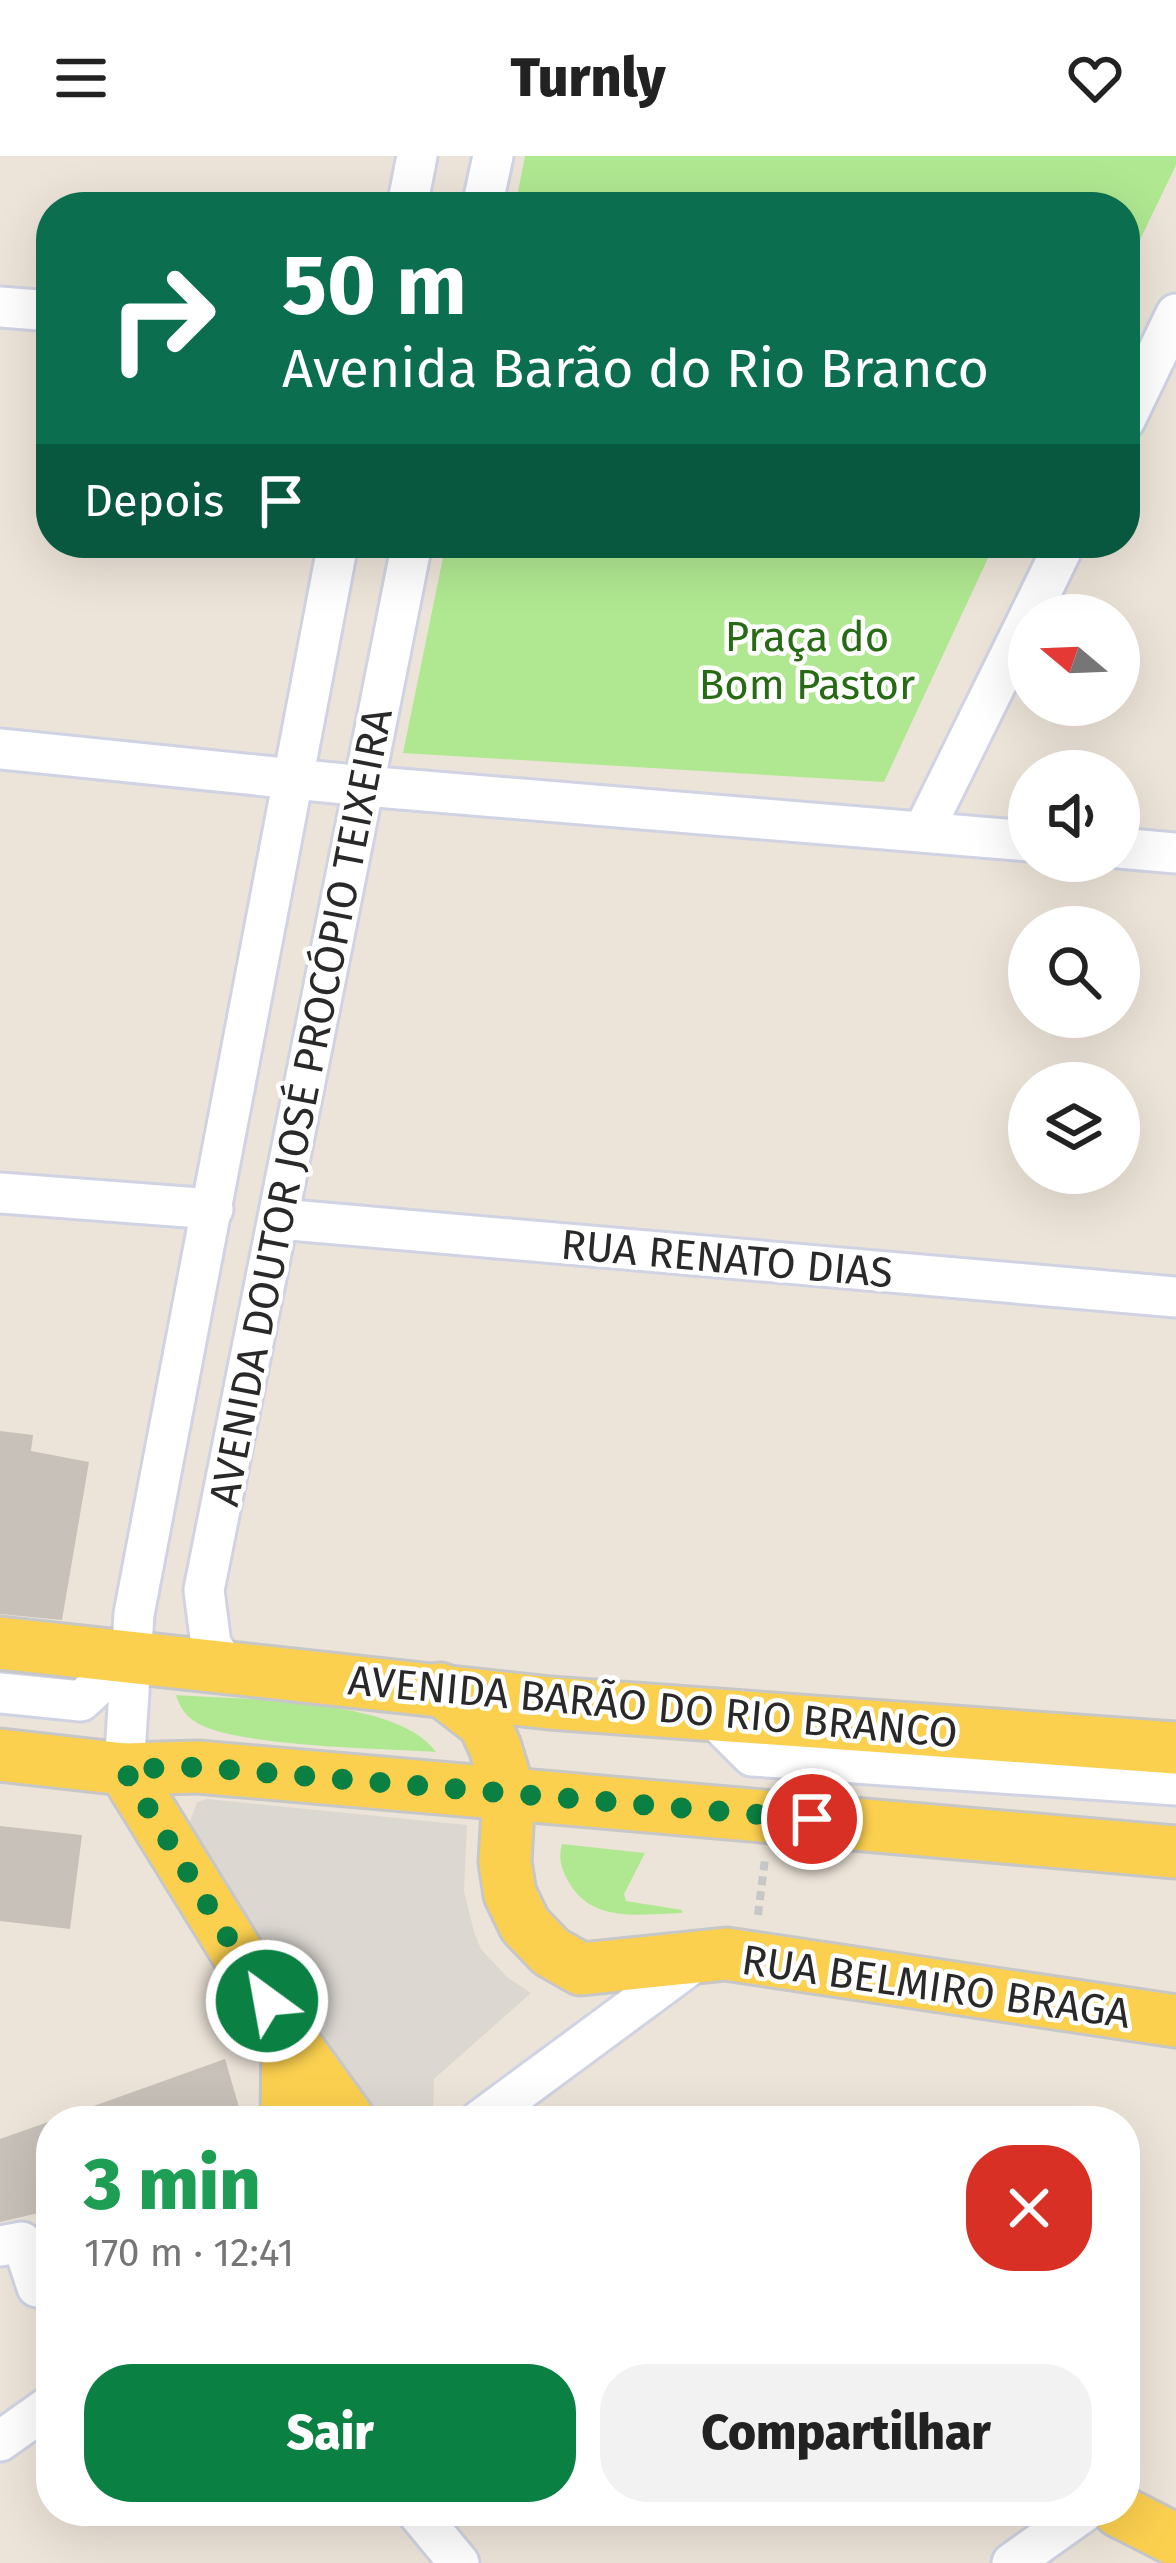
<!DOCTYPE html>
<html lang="pt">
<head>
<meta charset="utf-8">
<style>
  body { margin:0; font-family:"Fira Sans",sans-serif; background:#f2f2f2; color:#222; height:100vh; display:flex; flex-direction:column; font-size:45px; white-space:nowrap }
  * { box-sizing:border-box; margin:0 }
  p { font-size:39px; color:#767676 }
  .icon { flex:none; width:66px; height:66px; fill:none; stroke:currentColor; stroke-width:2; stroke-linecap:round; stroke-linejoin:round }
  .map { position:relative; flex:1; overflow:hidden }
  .details { position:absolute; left:36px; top:1950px; width:1104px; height:420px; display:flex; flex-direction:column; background:#fff; border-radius:48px; box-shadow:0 12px 48px #0002 }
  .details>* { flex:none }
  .hud { position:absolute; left:36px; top:36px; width:1104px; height:366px; border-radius:48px; box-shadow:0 12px 48px #0002; background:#0b6e4f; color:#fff; overflow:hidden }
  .needle { width:78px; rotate:289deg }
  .controls { position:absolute; left:1008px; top:438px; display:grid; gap:24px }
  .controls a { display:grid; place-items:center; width:132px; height:132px; border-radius:50%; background:#fff; box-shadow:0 12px 48px #0002; font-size:60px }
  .pin { position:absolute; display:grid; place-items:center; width:102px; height:102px; color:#fff; margin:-51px; border:6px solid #fff; border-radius:50%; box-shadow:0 3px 12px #0007 }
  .me { position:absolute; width:132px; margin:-66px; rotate:328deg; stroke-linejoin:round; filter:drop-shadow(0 0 9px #0008) }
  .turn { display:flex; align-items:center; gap:42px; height:252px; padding:0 48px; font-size:54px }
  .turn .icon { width:156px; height:156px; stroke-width:2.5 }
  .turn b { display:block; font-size:84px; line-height:102px }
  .then { display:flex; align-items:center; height:114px; padding:0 48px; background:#0003; gap:24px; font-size:45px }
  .round { display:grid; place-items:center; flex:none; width:126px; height:126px; border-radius:48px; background:#f2f2f2 }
  .overview { display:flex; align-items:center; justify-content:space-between; height:204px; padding:0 48px }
  h1 { font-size:72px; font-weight:800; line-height:90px; color:#1e9e55 }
  .action { display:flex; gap:24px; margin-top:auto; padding:24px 48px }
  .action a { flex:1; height:138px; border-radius:48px; background:#0b8043; color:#fff; font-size:48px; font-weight:800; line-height:138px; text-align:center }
  .action a+a { background:#f2f2f2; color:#222 }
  header { display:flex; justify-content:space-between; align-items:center; height:156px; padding:0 48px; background:#fff; font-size:54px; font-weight:800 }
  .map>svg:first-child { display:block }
</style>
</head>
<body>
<header><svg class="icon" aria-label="menu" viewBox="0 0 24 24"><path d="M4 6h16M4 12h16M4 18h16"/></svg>Turnly<svg class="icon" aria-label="heart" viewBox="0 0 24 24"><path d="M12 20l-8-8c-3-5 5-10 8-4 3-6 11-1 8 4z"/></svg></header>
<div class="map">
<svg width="1176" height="2407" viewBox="0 0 1176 2407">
  <rect width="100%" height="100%" fill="#ede4d9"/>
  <g fill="#b0e891">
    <polygon points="525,0 1176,0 1176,9 1125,115 1125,51 515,51"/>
    <polygon points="446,387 995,387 884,626 403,597"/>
    <path d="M176,1539C240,1544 398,1541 436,1596C380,1592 243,1591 199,1568C186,1561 180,1552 176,1539Z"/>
    <path d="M562,1688L645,1697L624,1738L626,1745L682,1754V1757C639,1758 592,1768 568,1725C561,1711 558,1702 562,1688Z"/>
  </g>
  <polygon fill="#dcd7d1" points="207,1643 467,1669 464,1735 474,1776 481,1793 507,1821 531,1837 434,1923 433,1965 379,1965 374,1959 189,1668 197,1646"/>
  <g fill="#c8c1b9">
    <polygon points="0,1275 33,1279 31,1295 89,1306 62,1464 0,1458"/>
    <polygon points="0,1670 82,1679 70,1773 0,1765"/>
    <polygon points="225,1903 243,1965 64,1965 63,1961"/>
    <polygon points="51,1965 51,2054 0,2066 0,1983"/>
  </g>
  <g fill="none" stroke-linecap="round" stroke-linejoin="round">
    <g stroke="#cfd3e3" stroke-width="45">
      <g id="minor">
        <polyline points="407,51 417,0"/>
        <polyline points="482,51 493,0"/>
        <polyline points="0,151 51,155"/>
        <polyline points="1125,264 1176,158"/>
        <polyline points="1030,459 1065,387"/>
        <polyline points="0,593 364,630 1029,685"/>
        <polyline points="923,676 1029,461"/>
        <polyline points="1119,692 1176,697"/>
        <polyline points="0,1037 213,1053"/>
        <polyline points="279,1063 1176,1141"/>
        <polyline points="227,1511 211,1489 204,1434 412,387"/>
        <polyline points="0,1537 81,1545 130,1500"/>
        <polyline points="712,1560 752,1600 1176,1629"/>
        <polyline points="124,1613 134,1458 338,387"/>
        <polyline points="479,1965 697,1804"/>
        <polyline points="0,2090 22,2086 37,2131 51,2126"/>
        <polyline points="0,2285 51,2249"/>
        <polyline points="416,2355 459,2407"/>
        <polyline points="1012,2407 1085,2355"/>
      </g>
    </g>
    <g stroke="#c7c7c7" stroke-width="57">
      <g id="major">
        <polyline points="0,1487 550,1547 1176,1592"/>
        <polyline points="440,1533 484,1567 495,1591 509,1637 505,1706 510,1738 525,1769 551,1796 581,1813 726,1798 1176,1865"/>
        <polyline points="0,1599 124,1613 198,1611 1176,1696"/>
        <polyline points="124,1613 288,1879 350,1965"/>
        <polyline points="287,1965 288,1879"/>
        <polyline points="1119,2355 1176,2384"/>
      </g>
    </g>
    <polyline stroke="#c7c7c7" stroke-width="8" stroke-dasharray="9 6" stroke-linecap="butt" points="758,1759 765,1703"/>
    <use href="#minor" stroke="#fff" stroke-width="39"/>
    <use href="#major" stroke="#fcd04f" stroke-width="51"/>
  </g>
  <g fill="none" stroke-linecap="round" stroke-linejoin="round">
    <polyline stroke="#0b8043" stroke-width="21" stroke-dasharray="0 37.8" points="267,1845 124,1613 198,1611 812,1663"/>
  </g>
  <g text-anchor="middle" stroke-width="9" stroke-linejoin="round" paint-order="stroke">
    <g font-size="42" fill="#276b14" stroke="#fff">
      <text x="807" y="495">Praça do<tspan x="807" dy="48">Bom Pastor</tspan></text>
    </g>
    <g font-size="42" fill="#292929" stroke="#fff">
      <text transform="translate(300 951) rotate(-79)" y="15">AVENIDA DOUTOR JOSÉ PROCÓPIO TEIXEIRA</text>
      <text transform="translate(727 1102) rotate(5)" y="15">RUA RENATO DIAS</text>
      <text transform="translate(653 1550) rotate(5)" y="15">AVENIDA BARÃO DO RIO BRANCO</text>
      <text transform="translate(936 1830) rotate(8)" y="15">RUA BELMIRO BRAGA</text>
    </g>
  </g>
</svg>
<div class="controls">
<a><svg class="needle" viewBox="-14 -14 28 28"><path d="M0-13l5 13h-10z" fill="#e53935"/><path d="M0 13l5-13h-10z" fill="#767676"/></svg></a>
<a><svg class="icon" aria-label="sound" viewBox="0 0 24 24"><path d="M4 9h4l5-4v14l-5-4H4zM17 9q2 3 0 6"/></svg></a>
<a><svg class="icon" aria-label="search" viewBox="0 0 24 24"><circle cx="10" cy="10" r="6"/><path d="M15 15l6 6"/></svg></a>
<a><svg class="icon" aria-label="layers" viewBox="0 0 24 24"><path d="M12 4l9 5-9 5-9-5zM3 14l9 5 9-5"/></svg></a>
</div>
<div class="pin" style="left:812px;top:1663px;background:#d93025"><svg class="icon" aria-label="arrive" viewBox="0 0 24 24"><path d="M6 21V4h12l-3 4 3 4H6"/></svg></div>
<svg class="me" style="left:267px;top:1845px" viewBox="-20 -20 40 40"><circle r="17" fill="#0b8043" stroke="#fff" stroke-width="3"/><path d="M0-11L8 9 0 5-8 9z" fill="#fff"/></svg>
<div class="hud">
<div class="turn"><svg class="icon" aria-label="right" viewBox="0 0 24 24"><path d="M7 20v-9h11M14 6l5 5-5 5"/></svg><div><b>50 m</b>Avenida Barão do Rio Branco</div></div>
<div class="then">Depois<svg class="icon" aria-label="arrive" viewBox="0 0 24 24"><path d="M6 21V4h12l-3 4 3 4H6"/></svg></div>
</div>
<section class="details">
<div class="overview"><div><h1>3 min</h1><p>170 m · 12:41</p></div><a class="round" style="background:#d93025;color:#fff"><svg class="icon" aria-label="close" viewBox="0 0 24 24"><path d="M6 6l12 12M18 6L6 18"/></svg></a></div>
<div class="action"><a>Sair</a><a>Compartilhar</a></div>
</section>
</div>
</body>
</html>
